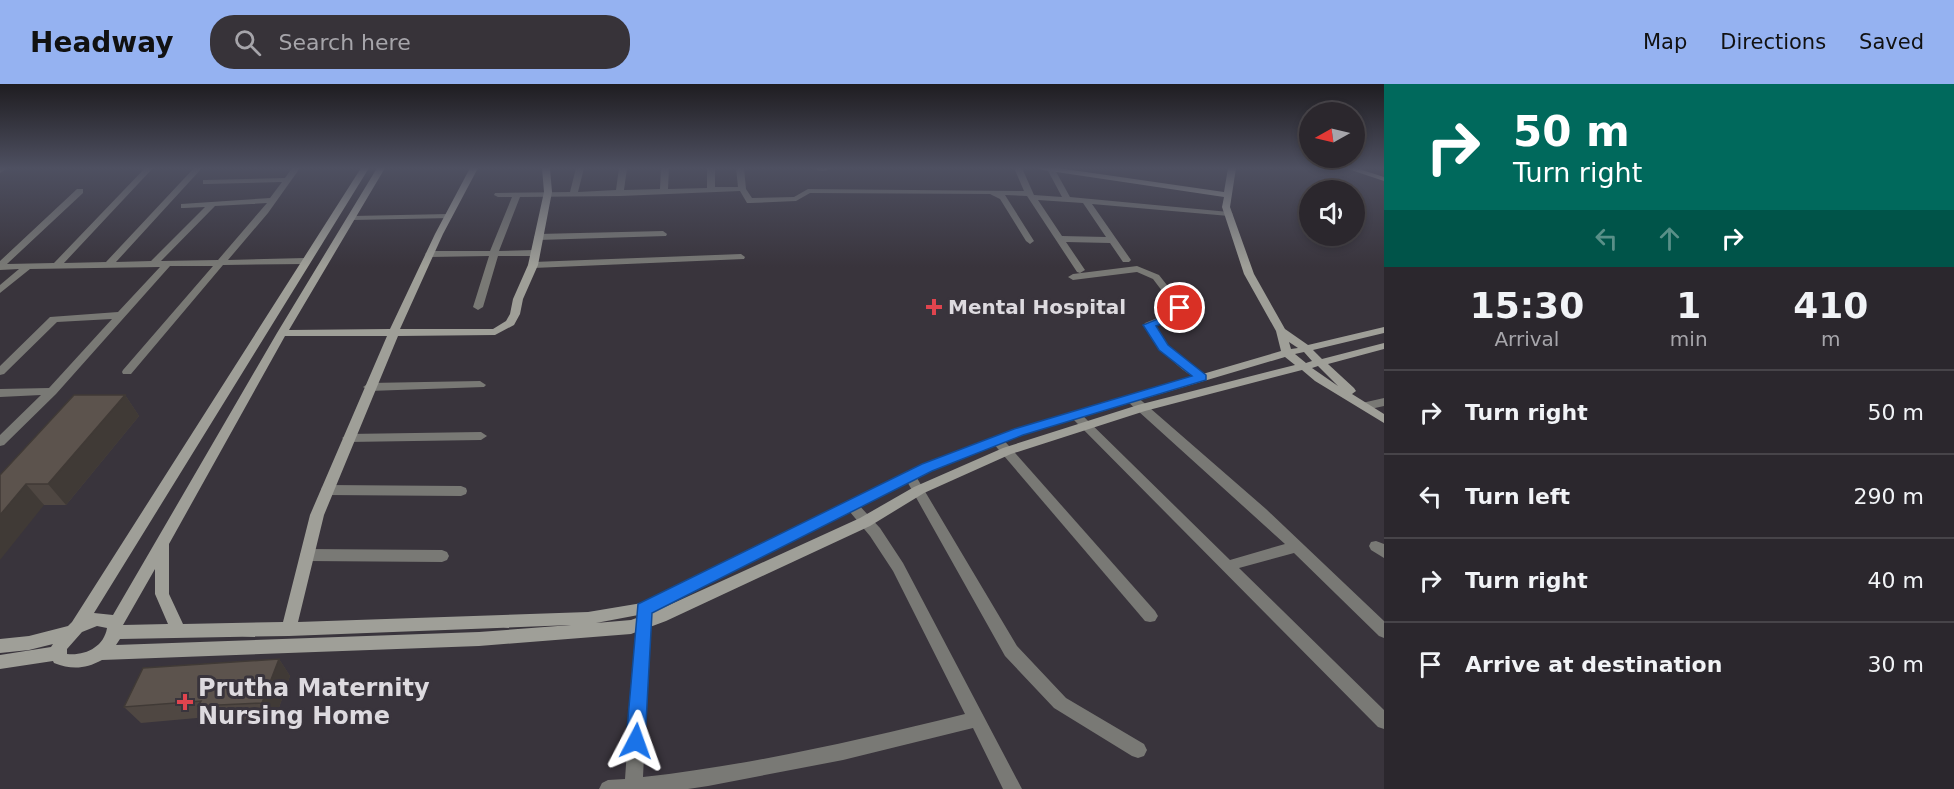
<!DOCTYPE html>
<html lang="en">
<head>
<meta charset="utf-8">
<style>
  body { margin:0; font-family:"DejaVu Sans",sans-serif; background:#373339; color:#f1f3f6; height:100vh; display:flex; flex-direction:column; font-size:22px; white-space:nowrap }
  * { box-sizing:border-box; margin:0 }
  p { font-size:20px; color:#a6a5aa }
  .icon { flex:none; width:33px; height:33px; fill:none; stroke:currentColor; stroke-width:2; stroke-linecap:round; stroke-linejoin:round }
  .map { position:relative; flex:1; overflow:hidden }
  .panel { display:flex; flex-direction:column; background:#2b272d; width:570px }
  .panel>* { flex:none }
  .guide { background:#00695c; color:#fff; overflow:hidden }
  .needle { width:39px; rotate:262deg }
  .tools { position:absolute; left:1299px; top:18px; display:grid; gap:12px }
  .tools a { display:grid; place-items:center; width:66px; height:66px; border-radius:50%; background:#2b272d; box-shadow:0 3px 9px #0003,0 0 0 2px #474449; font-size:30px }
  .pin { position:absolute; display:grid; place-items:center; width:51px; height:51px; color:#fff; margin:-26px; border:3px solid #fff; border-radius:50%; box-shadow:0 2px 6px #0007 }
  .me { position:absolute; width:66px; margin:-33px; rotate:4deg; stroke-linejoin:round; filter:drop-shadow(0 0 4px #0008) }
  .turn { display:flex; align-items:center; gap:21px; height:126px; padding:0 30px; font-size:27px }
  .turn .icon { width:78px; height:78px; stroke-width:2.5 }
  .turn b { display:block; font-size:42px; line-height:51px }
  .lanes { display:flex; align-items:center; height:57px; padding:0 30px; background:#0003; justify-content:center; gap:30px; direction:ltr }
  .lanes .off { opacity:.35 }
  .eta { display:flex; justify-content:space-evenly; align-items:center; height:102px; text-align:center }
  .eta b { font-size:36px; font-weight:700; line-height:42px }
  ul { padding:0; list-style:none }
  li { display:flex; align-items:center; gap:18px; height:84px; padding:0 30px; border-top:2px solid #474449 }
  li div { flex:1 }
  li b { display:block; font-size:22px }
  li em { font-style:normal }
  header { display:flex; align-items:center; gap:36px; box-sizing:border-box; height:84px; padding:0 30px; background:#95b2f1; color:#111 }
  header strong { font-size:28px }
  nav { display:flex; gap:33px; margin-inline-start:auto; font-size:21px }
  .search { width:420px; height:54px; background:#373339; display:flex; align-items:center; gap:15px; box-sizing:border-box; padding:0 21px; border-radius:24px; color:#a6a5aa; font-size:22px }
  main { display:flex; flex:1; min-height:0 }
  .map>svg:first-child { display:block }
</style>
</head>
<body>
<header>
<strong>Headway</strong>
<div class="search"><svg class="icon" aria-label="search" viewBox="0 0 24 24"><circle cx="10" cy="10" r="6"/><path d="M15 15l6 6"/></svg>Search here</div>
<nav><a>Map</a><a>Directions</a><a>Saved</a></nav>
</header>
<main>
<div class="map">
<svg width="1384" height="705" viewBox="0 0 1384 705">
  <rect width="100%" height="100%" fill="#39343c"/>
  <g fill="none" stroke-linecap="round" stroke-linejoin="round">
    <g fill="#797975" fill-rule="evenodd">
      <polygon points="0,84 8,84 0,89"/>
      <path d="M145,84H153L64,179L106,178L194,84H202L116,178L151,177L205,123L184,124H181V120L270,114L282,98L206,100H203V96L285,94L292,84H300L268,129L228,176L305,174L310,177L305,180L223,181L131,290H123L122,288L123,286L213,182H170L56,310L4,361L0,362V351L41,311L0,313V305L49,304L112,235L57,238L4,290L0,291V282L50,233L118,228L160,183L30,185L0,209V201L19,185L0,186V177L77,105H83V109L7,180L54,179ZM267,119L218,176L161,177L215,122Z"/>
      <path d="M576,84H584L578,108L616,106L619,84H627L624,106L660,105L661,84H669L668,105L707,104V84H715V103H738L736,84H744L746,105L752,114L794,113L808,105L1024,107L1014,84H1022L1034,111L1062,113L1047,85L1054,84L1070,113L1229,128L1233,130L1229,132L1092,120L1131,176L1129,178H1123L1110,159L1066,158L1085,186L1080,189L1077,188L1027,112L1005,111L1034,157L1030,160L1026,157L1000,115L990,110L810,109L796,117L750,119H747L740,107L620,112L520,113L499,167L535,166L539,169L535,172H498L483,223L478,226L473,223L489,172L429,173L425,170L429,167H490L512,113H498L494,111L495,109L570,108ZM1038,116L1083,119L1106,153L1062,152Z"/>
      <path d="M814,84H831C827,88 818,88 814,84Z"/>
      <polygon points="448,130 452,132 451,134 352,136 348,134 352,132"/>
      <polygon points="663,147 667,150 666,152 538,156 534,153 538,150"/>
      <polygon points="741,170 745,173 744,175 533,184 528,181 533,178"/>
      <path d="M1137,182L1159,191L1185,224L1184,231L1155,242L1168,261L1205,291L1206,293L1205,295C1187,298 1151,256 1144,241L1145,239L1175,227V224L1153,195L1137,188L1073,196L1068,193L1073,190Z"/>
      <polygon points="480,297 486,301 484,303 369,307 363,303 369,299"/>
      <polygon points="1131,310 1135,311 1266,425 1384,537 1384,554 1379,552 1294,469 1239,484 1384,626 1384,645 1378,643 1069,331 1071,328 1079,328 1230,476 1285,460 1127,317 1125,314"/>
      <polygon points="1384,314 1384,322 1366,326 1360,322 1362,319"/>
      <polygon points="481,348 487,352 481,356 348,358 342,354 348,350"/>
      <polygon points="997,352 1001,353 1155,527 1158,532 1155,537 1150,538 1145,537 993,359 991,356"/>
      <polygon points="910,387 914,389 1017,562 1066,614 1144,660 1147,666 1144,672 1138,674 1132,672 1054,624 1005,572 904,392 906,389"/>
      <polygon points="327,401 461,402 466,404 467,407 466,410 461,412 327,411 322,409 321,406 322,403"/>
      <path d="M852,417L857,419L880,444L903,479L1022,705H1003L973,644L843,676L708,702L688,705H599L602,699L608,696L625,695L637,525L639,521L644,519L649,521L651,525L643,693C752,681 859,656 965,630L893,487L870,452L845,422L847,419Z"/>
      <polygon points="1376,457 1384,460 1384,474 1371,466 1369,462 1371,458"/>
      <polygon points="307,465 442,466 447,468 449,472 447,476 442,478 307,477 302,475 300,471 302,467"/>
    </g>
    <g fill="#9f9f98" fill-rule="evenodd">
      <path d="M361,84H369L94,529L113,531L277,249L377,84H385L289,246L390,245L435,150L470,84H478L443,150L400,245H493L506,237L510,230L513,215L528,181L544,108L542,84H550L552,108L538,181L523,215L520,230L514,241L495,251L398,252L324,431L298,538L588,528L642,519L923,380L1014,345L1281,267L1276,247L1244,190L1222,123L1224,113L1043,86L1039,84H1058L1224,108L1228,84H1236L1230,123L1254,190L1285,245L1308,261L1384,243V249L1313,266L1322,275L1384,259V265L1328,280L1354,304L1356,307L1352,310L1384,330V339L1315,297L1302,286L1145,327L1011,370L924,409L870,442L666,537L631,550L479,562L102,576C85,585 72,586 54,579L53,577L0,585V571L51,563L53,560L29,566L0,569V555L29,552L68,542L72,538ZM285,252H387L310,431L283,538L183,540L169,510V460ZM1289,258L1298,264L1291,265ZM1304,268L1312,277L1306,279L1295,270ZM1285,273L1295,281L1138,321L1003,364L914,403L860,434L656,527L631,536L596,539L649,529L931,386L1022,351ZM1318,282L1338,302L1312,284ZM155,485V510L168,540L123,541ZM571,541L479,548L116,561L120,555L289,552ZM97,542L107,544C104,563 85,572 67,570V565L82,548Z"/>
      <polygon points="1345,84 1356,84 1384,93 1384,97"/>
    </g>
  </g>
  <g fill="#4f4742">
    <polygon points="125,311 139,332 66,421 44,421 0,391"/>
    <polygon points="279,575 290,592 275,635 213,638 208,633 141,639 124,623"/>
  </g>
  <g fill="#403a36">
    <polygon points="125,311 139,332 66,421 48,400"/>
    <polygon points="26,400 44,421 0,476 0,431"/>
    <polygon points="279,575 290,592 275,635 262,619"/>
  </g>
  <g fill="#5c534d" stroke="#403a36" stroke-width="1.5">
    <polygon points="74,311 125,311 48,400 26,400 0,431 0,391"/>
    <polygon points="279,575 262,619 198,622 201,617 124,623 143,584"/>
  </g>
  <linearGradient id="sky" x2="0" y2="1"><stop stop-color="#1f1d21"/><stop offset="0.46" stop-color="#4e5061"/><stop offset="1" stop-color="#4e5061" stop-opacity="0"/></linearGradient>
  <rect width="1384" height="183" fill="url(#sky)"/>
  <polygon fill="#1a73e8" stroke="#114b97" stroke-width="1.5" points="1176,222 1185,224 1182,233 1156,242 1168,261 1206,291 1206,296 1023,351 932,387 652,529 645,657 643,664 636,667 629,664 626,657 638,520 922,380 1014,345 1192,292 1159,266 1143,241 1173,229"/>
  <g fill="#e0444e" stroke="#39343c" stroke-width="2">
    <path d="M931 214h6v6h6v6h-6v6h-6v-6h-6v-6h6z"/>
    <path d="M182 609h6v6h6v6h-6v6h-6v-6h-6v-6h6z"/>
  </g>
  <g text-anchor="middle" stroke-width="6" stroke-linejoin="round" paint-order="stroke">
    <g font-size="20" font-weight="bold" fill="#dddadf" stroke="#39343c" text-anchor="start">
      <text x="948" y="230">Mental Hospital</text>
    </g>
    <g font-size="24" font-weight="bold" fill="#dddadf" stroke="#39343c" text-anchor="start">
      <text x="198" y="612">Prutha Maternity<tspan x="198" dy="28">Nursing Home</tspan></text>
    </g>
  </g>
</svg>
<div class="tools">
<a><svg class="needle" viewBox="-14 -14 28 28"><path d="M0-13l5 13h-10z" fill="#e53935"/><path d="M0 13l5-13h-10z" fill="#a6a5aa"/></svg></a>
<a><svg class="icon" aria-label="sound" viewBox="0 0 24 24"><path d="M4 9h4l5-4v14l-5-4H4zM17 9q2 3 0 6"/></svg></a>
</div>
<div class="pin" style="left:1180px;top:224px;background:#d93025"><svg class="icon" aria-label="arrive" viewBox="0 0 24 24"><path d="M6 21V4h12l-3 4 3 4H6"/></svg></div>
<svg class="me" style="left:636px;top:657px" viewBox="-20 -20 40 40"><path d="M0-17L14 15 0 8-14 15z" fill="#1a73e8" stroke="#fff" stroke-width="4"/></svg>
</div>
<section class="panel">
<div class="guide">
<div class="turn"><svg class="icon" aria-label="right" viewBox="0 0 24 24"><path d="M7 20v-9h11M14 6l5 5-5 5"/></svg><div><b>50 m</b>Turn right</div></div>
<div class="lanes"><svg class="icon off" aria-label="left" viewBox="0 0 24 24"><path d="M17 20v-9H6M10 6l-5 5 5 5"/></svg><svg class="icon off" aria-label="ahead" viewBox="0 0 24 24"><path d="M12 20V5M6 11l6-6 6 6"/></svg><svg class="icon" aria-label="right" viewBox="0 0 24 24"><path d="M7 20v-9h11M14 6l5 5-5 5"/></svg></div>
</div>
<div class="eta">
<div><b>15:30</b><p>Arrival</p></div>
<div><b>1</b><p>min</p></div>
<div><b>410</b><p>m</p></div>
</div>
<ul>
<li><svg class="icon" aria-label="right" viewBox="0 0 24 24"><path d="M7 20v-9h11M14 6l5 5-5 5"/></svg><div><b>Turn right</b></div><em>50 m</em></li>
<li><svg class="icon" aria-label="left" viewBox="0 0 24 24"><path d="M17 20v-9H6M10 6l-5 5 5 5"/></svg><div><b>Turn left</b></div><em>290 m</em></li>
<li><svg class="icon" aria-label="right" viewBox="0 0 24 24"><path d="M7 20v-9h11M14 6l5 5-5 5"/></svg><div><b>Turn right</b></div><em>40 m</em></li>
<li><svg class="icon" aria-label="arrive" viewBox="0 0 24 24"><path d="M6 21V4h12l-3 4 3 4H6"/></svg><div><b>Arrive at destination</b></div><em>30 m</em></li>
</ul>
</section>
</main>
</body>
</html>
